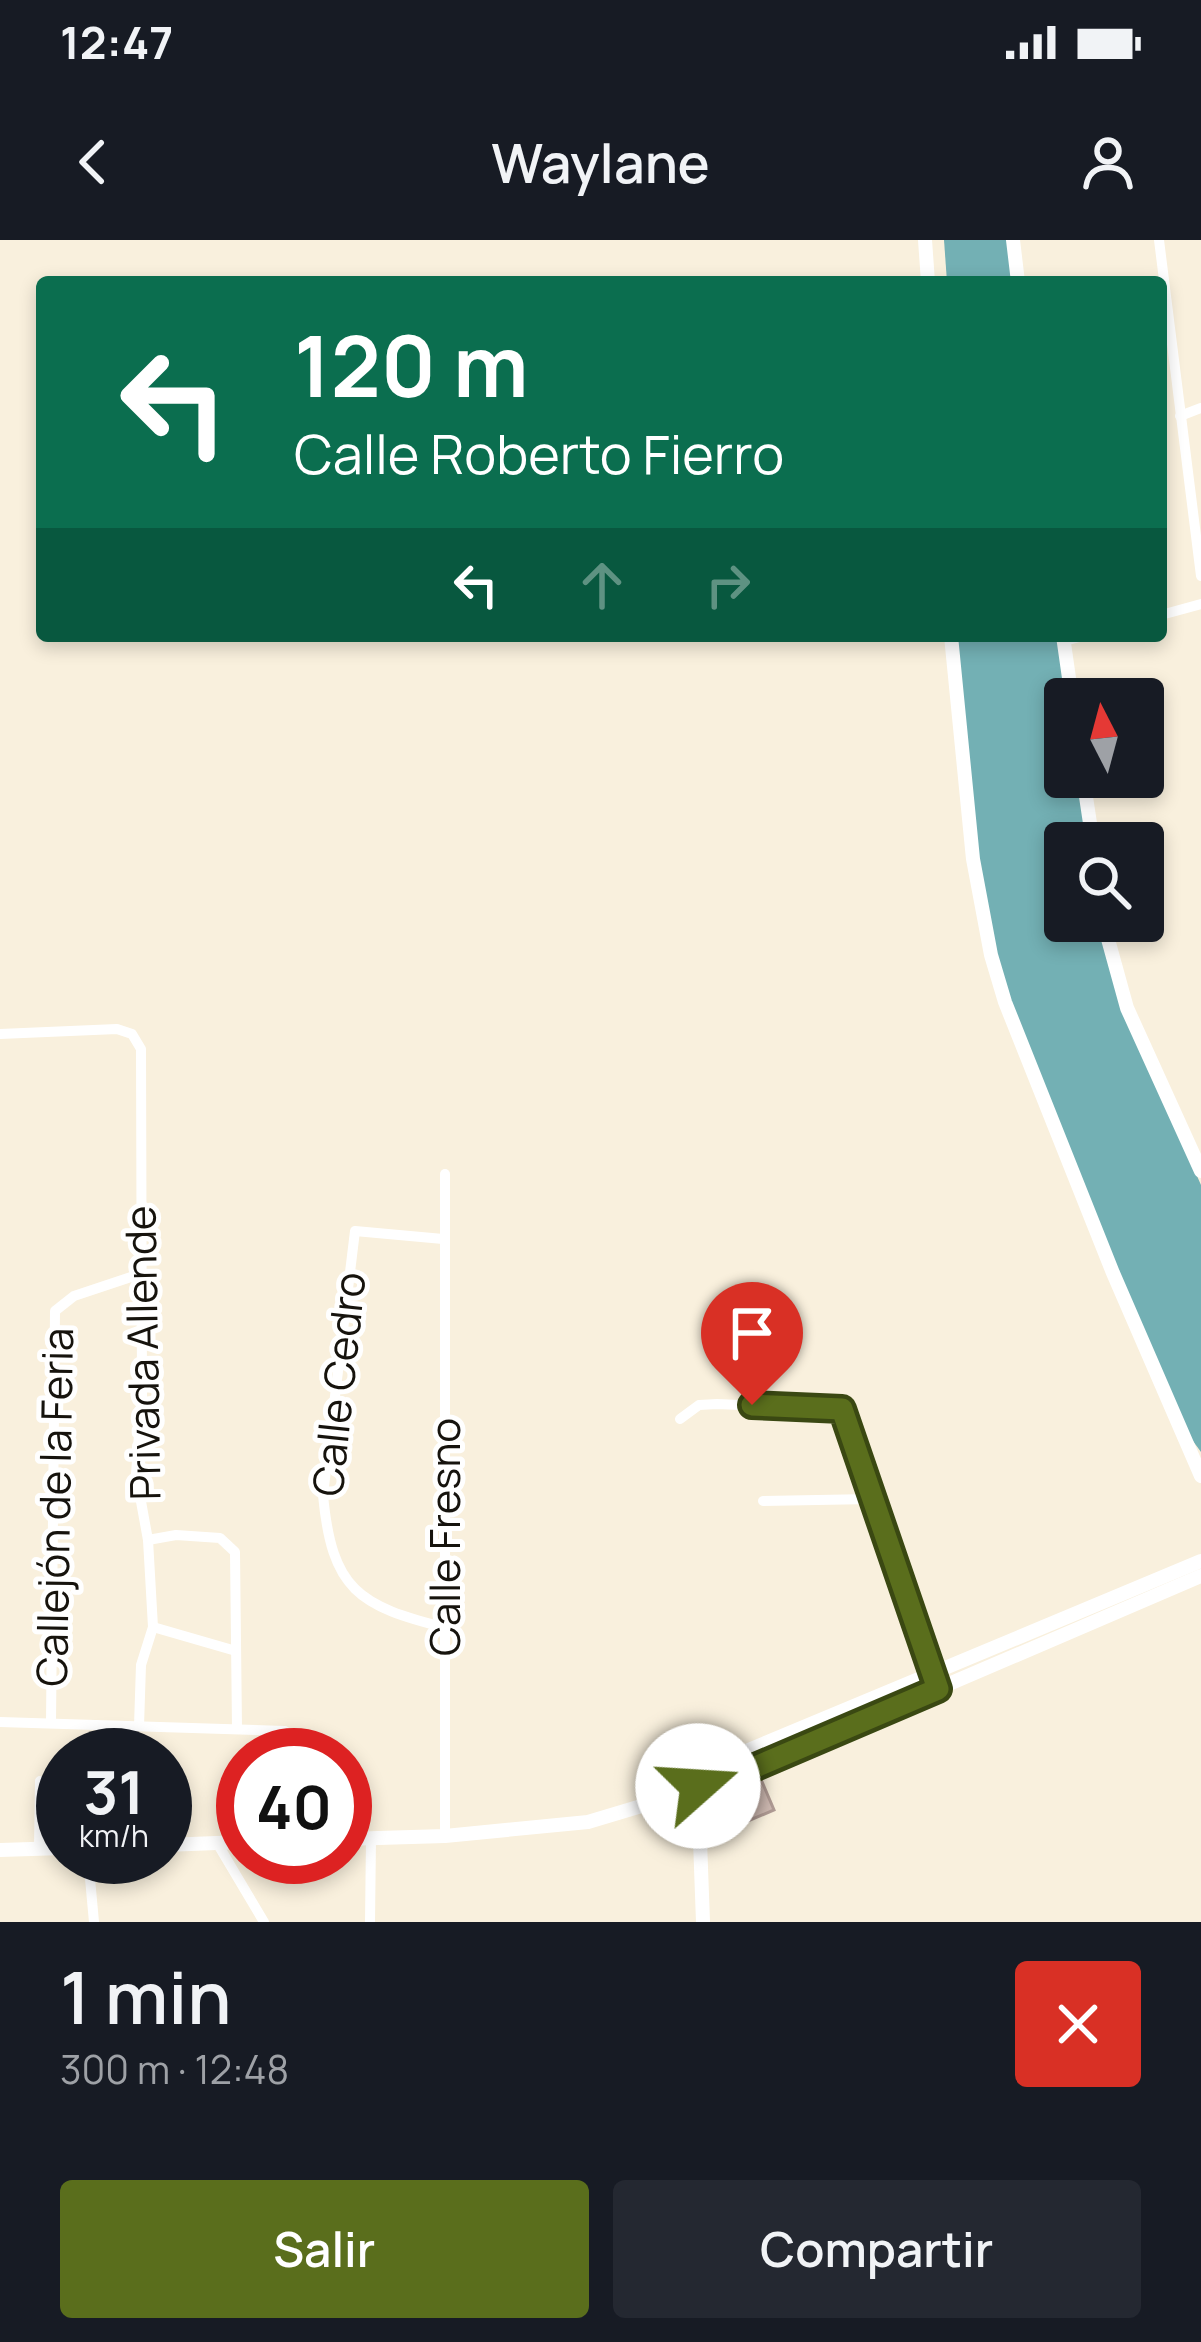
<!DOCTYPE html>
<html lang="es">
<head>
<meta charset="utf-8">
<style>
  body { margin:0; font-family:Manrope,sans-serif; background:#242831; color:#f1f3f6; height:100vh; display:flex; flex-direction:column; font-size:45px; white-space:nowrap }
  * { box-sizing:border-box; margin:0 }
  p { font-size:39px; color:#9ea1a6 }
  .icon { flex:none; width:66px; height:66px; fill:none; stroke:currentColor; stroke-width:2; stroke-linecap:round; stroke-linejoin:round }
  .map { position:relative; height:1682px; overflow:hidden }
  .details { display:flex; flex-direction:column; background:#171b24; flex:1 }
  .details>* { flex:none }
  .top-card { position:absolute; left:36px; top:36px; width:1131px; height:366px; border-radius:12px; box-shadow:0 6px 18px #0003; background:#0b6e4f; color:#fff; overflow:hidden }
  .needle { width:78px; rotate:354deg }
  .tools { position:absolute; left:1044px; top:438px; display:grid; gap:24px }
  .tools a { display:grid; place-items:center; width:120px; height:120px; border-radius:12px; background:#171b24; box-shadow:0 6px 18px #0003; font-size:60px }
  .speed { position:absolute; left:36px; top:1488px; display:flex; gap:24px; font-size:60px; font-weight:700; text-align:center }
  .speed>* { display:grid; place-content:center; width:156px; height:156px; border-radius:50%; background:#171b24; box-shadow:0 6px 18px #0003; line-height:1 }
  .speed small { font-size:30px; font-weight:400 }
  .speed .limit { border:18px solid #d22; background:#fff; color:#111 }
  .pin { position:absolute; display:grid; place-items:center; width:102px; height:102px; color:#fff; margin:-123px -51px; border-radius:50% 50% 50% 0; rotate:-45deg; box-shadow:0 0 12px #0007 }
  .pin .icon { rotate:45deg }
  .me { position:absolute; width:132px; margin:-66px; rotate:71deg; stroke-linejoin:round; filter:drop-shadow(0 0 9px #0008) }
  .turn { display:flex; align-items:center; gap:42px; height:252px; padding:0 60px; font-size:54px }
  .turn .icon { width:156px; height:156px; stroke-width:2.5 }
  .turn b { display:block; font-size:84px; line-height:102px }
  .lanes { display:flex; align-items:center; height:114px; padding:0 60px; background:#0003; justify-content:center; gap:60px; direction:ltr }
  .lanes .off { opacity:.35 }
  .round { display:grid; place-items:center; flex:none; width:126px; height:126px; border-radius:12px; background:#242831 }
  .summary { display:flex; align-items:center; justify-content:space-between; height:204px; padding:0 60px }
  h1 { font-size:72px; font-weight:600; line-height:90px }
  .action { display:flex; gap:24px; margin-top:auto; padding:24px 60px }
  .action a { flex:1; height:138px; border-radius:12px; background:#5a6e1c; color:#fff; font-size:48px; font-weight:600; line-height:138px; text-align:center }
  .action a+a { background:#242831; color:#f1f3f6 }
  .status { display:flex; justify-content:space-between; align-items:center; height:84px; padding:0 60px; background:#171b24; direction:ltr }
  .status svg { height:33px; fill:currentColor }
  header { display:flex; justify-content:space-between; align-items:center; height:156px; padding:0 60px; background:#171b24; font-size:54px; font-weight:600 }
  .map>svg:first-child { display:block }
</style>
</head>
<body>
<div class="status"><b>12:47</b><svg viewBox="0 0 49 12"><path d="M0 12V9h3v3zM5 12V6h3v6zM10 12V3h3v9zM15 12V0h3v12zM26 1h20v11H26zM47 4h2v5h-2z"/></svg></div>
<header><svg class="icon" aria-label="back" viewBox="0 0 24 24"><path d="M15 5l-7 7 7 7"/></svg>Waylane<svg class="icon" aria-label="person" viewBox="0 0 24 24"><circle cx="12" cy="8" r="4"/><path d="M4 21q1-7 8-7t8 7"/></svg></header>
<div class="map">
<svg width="1201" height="1682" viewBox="0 0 1201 1682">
  <rect width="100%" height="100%" fill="#f9f0dd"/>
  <g fill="#73b0b4">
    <polygon points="944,0 1011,0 1016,42 947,42"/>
    <polygon points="952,396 1062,396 1071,459 1065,459 1065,537 1082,537 1092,603 1065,603 1065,681 1103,681 1166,866 1201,945 1201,1212 1182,1186 1003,748 982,663"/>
  </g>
  <polygon fill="#cfbab2" stroke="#b09b94" stroke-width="3" points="760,1537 774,1570 715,1595 713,1556"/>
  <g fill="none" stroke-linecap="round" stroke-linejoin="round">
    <g stroke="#fff" stroke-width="10">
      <polyline points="1159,0 1201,336"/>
      <polyline points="1180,176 1201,168"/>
      <polyline points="1161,375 1201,364"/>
      <polyline points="1064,401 1084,396"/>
      <polyline points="0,794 117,789 132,794 141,809 142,1155 136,1234 148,1300 153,1387 141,1425 139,1486"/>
      <polyline points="445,934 445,1596"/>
      <path d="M443,999L355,991L323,1255C332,1350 358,1366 447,1388"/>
      <polyline points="680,1179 699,1165 717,1164 842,1169 935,1440"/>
      <polyline points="763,1261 872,1259"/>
      <polyline points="148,1300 176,1295 220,1298 235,1312 237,1489"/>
      <polyline points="153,1387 236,1411"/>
      <polyline points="0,1482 285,1491"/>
      <polyline points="51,1483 55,1071 74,1056 140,1034"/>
      <polyline points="217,1603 264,1682"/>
      <polyline points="39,1609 40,1541"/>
      <polyline points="88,1617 94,1682"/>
      <polyline points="370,1682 371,1598"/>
    </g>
    <g stroke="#fff" stroke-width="14">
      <polyline points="925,0 928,42"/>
      <polyline points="1013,0 1018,42"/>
      <polyline points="951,396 973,619 991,715 1005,762 1113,1033 1201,1236"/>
      <polyline points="1063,396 1072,459"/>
      <polyline points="1083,537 1093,603"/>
      <polyline points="1103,681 1127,768 1201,931"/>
      <polyline points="345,1599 445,1596 588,1582 718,1543 1201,1336"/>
      <polyline points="165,1605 243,1602"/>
      <polyline points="0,1610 63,1608"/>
      <polyline points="703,1682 698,1546 708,1527 1201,1321"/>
    </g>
  </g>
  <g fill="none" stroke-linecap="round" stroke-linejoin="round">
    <g stroke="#3a4812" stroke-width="30">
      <polyline id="route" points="698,1546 718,1543 938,1449 842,1169 752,1165"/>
    </g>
    <use href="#route" stroke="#5a6e1c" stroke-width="21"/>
  </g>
  <g text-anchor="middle" stroke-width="10" stroke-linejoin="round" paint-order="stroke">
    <g font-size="42" fill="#16130d" stroke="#fff">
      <text transform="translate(143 1113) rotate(-91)" y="15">Privada Allende</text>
      <text transform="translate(339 1144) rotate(-84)" y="15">Calle Cedro</text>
      <text transform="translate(55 1267) rotate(-89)" y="15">Callejón de la Feria</text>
      <text transform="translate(445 1297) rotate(-90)" y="15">Calle Fresno</text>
    </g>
  </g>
</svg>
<div class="tools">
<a><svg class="needle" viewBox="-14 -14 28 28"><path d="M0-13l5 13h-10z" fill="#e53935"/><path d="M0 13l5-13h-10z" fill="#9ea1a6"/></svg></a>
<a><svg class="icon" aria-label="search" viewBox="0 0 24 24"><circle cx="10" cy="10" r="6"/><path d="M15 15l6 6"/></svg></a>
</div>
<div class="speed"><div>31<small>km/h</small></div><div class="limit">40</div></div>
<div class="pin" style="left:752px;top:1165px;background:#d93025"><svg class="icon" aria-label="arrive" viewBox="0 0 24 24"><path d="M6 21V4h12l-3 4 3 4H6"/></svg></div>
<svg class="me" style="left:698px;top:1546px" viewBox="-20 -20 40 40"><circle r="19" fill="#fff"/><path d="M0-13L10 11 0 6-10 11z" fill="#5a6e1c"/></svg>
<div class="top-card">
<div class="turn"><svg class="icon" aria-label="left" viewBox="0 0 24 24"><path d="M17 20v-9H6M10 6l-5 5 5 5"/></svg><div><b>120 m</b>Calle Roberto Fierro</div></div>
<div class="lanes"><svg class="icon" aria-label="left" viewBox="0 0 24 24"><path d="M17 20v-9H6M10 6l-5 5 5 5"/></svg><svg class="icon off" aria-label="ahead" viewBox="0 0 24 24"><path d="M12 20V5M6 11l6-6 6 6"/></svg><svg class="icon off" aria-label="right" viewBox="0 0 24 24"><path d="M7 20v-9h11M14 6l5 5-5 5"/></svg></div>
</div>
</div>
<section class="details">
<div class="summary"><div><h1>1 min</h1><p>300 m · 12:48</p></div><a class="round" style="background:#d93025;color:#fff"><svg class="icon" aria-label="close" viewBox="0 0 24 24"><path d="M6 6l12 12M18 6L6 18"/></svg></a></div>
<div class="action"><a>Salir</a><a>Compartir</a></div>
</section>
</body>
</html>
